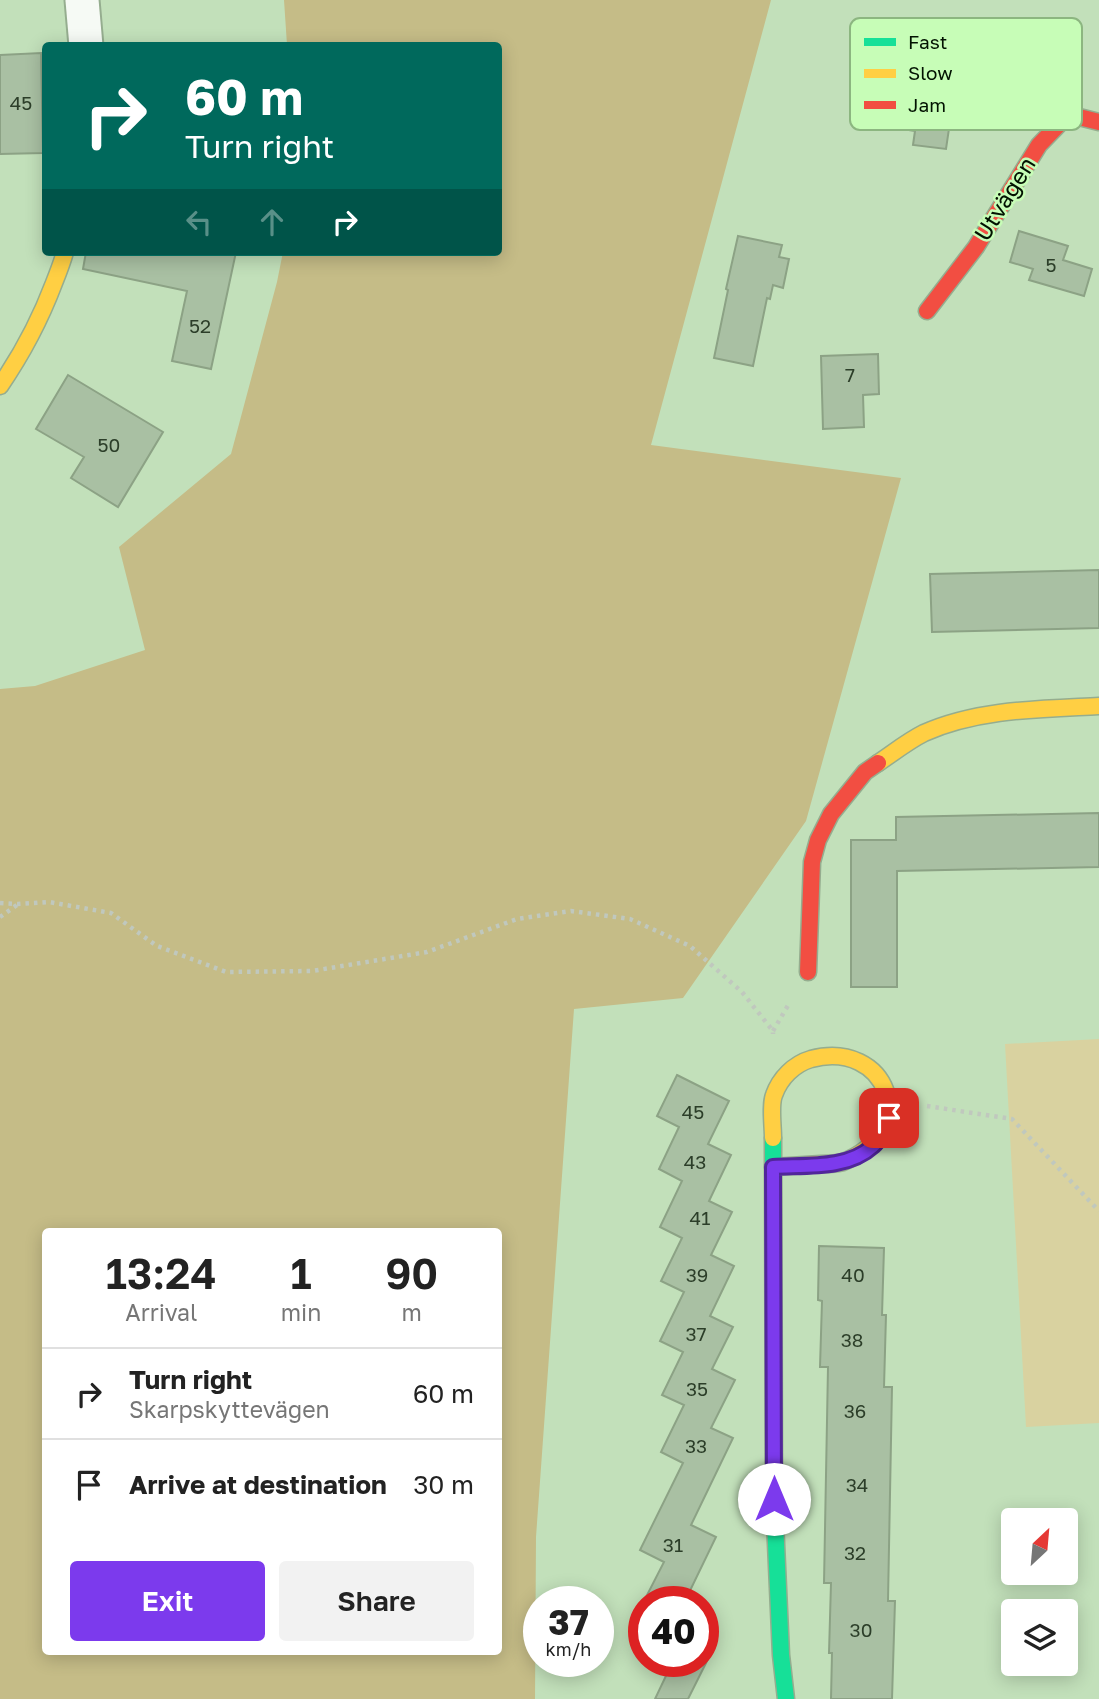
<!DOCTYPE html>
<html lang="en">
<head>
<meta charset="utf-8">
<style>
  body { margin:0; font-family:"Golos Text",sans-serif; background:#f2f2f2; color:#222; height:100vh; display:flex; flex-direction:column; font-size:26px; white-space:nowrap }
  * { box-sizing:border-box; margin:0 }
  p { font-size:23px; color:#767676 }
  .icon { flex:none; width:38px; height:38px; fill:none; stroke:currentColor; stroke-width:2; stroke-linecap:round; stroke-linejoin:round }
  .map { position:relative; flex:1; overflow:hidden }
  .drawer { position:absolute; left:42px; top:1228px; width:460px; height:427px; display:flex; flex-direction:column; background:#fff; border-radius:7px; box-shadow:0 4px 18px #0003 }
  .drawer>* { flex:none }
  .guide { position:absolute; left:42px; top:42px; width:460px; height:214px; border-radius:7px; box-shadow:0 4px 18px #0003; background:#00695c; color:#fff; overflow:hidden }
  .needle { width:46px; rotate:26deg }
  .tools { position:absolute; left:1001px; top:1508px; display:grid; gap:14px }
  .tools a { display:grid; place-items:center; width:77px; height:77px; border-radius:7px; background:#fff; box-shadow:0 4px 18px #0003; font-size:35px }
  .speed { position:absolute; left:523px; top:1586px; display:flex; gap:14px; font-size:35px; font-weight:700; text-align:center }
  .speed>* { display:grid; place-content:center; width:91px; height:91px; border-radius:50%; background:#fff; box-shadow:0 4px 18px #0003; line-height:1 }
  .speed small { font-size:18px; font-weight:400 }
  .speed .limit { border:10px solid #d22; background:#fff; color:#111 }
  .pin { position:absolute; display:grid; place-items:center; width:60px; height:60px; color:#fff; margin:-30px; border-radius:14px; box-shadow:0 4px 10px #0006 }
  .me { position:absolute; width:77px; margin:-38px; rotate:0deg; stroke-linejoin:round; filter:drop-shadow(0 0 5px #0008) }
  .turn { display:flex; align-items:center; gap:24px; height:147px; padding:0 28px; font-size:32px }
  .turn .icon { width:91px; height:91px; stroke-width:2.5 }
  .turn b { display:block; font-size:49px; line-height:60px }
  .lanes { display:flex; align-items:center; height:66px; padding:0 28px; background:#0003; justify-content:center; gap:35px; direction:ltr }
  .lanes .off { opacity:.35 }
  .eta { display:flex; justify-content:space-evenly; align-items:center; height:119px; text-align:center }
  .eta b { font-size:42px; font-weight:600; line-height:49px }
  .button { display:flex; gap:14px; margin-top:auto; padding:14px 28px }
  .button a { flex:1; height:80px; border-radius:7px; background:#7c3aed; color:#fff; font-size:28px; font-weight:600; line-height:80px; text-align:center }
  .button a+a { background:#f2f2f2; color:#222 }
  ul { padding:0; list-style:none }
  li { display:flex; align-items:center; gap:21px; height:91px; padding:0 28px; border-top:2px solid #e0e0e0 }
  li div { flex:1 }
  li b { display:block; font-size:26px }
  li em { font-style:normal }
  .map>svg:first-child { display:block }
</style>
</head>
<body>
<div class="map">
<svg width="1099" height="1699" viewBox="0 0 1099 1699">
  <rect width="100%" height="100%" fill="#c2e0ba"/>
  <polygon fill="#d9d2a0" points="1099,1039 1099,1423 1026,1427 1005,1044"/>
  <path fill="#c5bc87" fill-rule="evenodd" d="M284,0H771L651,445L901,478L806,821L683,998L574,1009L536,1537L535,1699H0V689L35,686L145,650L119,547L231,454L277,282L283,252H499V46L287,45ZM46,1232H499V1652H46Z"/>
  <g fill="#a9c0a3" stroke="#8ca285" stroke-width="2">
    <polygon points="41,53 43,153 0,154 0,55"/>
    <polygon points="931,79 948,82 954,95 946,149 913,145 915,131 895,128 898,98 919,101 920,89"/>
    <polygon points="1019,231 1068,246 1063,260 1092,269 1084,296 1029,280 1033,269 1010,262"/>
    <polygon points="738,236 782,245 779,257 789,259 783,288 773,285 770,299 767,298 753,366 714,358 728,290 726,289"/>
    <polygon points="86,252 236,252 211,369 172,361 187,291 83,269"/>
    <polygon points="878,354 879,394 863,395 864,427 823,429 821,356"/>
    <polygon points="68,375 163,432 118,507 71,478 84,457 36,429"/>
    <polygon points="1099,570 1099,628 932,632 930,574"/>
    <polygon points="1099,813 1099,867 897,871 897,987 851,987 851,840 896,840 896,817"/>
    <polygon points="677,1075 729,1101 708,1144 731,1155 709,1201 732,1212 711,1255 734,1266 710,1316 733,1327 712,1369 735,1380 711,1428 733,1438 691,1525 716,1537 685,1601 644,1601 664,1562 640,1550 683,1463 661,1452 684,1405 662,1395 683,1352 660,1341 684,1292 661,1281 682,1238 660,1227 682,1181 659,1169 679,1127 657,1116"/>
    <polygon points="819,1246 884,1248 882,1315 886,1315 884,1387 892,1387 888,1601 895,1601 892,1699 831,1699 832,1653 829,1653 831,1583 824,1583 828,1367 820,1367 822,1301 818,1300"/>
    <polygon points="673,1661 707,1661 688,1699 655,1699"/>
  </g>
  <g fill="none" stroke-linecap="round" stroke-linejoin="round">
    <g stroke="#95ad8f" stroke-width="37">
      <polyline id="street" points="82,0 86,46"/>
    </g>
    <g stroke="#95ad8f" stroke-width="19">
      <polyline id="fast" points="773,1138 774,1499 781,1655 786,1699"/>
    </g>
    <g stroke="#95ad8f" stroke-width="19">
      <g id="slow">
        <path d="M0,386C22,354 40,320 54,283C58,273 62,263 65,252"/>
        <path d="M878,763C893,753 908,741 924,733C978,709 1040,709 1099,706"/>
        <path d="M773,1167C789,1166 805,1165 821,1164C828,1164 836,1164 843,1162C923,1130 887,1039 811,1059C794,1064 780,1078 774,1095C770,1105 773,1126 773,1138"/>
      </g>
    </g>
    <g stroke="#95ad8f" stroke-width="19">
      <g id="jam">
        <polyline points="927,311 976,247 1039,145 1065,118 1075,116 1099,122"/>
        <polyline points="808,972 812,862 818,840 831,814 865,772 878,763"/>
      </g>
    </g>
    <g stroke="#c0c8be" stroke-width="4.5" stroke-dasharray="3.5 5" stroke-linecap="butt">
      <polyline points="0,903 18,904 49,902 111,913 157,946 226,972 312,971 427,952 517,919 571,911 630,919 690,946 742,992 773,1031 773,1034"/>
      <polyline points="0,917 17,905"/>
      <polyline points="773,1031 790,1002"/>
      <polyline points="927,1106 1012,1119 1099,1211"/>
    </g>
    <use href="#street" stroke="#f6faf5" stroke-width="33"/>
    <use href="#fast" stroke="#16e098" stroke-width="16"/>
    <use href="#slow" stroke="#ffcf43" stroke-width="16"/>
    <use href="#jam" stroke="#f24e42" stroke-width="16"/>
  </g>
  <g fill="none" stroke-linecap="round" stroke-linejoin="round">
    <g stroke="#51269a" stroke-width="18">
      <path id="route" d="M774,1499L773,1167C805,1165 847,1170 873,1146C881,1139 885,1128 889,1118"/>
    </g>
    <use href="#route" stroke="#7c3aed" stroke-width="12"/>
  </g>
  <g text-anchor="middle" stroke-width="5" stroke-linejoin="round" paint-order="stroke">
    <g font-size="19" fill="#2c3e29">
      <text x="21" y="110">45</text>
      <text x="1051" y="272">5</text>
      <text x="200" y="333">52</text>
      <text x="850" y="382">7</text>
      <text x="109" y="452">50</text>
      <text x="693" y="1119">45</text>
      <text x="695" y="1169">43</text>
      <text x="700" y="1225">41</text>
      <text x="697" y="1282">39</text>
      <text x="853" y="1282">40</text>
      <text x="696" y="1341">37</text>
      <text x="852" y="1347">38</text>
      <text x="697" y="1396">35</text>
      <text x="855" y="1418">36</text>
      <text x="696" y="1453">33</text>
      <text x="857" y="1492">34</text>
      <text x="673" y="1552">31</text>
      <text x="855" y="1560">32</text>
      <text x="861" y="1637">30</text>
    </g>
    <g font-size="23" fill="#021200" stroke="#c7fdb7">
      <text transform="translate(1005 199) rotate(-58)" y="8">Utvägen</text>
    </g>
  </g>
  <rect x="850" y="18" width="232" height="112" rx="10" fill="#c7fdb7" stroke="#8cb680" stroke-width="2"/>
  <rect x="864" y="38" width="32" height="8" fill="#16e098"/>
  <rect x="864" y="69" width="32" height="9" fill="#ffcf43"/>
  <rect x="864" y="101" width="32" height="8" fill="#f24e42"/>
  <g font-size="19" fill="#021200">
    <text x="908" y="49">Fast</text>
    <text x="908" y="80">Slow</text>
    <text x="908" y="112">Jam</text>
  </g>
</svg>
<div class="tools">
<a><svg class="needle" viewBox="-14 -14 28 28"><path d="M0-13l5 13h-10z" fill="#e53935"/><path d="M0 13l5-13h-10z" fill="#767676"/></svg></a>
<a><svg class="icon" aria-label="layers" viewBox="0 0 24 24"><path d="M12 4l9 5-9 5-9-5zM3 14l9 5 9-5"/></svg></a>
</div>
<div class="speed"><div>37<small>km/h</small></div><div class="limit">40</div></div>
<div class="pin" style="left:889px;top:1118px;background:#d93025"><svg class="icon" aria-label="arrive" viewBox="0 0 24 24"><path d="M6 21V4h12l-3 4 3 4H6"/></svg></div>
<svg class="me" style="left:774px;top:1499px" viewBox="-20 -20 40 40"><circle r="19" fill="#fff"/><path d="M0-13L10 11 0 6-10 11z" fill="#7c3aed"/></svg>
<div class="guide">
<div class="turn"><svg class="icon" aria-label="right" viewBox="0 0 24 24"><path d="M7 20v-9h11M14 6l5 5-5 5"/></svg><div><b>60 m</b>Turn right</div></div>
<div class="lanes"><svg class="icon off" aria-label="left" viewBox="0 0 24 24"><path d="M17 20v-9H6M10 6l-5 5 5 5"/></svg><svg class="icon off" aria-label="ahead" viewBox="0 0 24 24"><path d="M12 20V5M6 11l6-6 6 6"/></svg><svg class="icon" aria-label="right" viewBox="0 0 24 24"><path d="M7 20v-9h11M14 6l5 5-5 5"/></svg></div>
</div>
<section class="drawer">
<div class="eta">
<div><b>13:24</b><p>Arrival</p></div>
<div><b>1</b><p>min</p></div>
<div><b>90</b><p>m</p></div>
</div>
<ul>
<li><svg class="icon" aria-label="right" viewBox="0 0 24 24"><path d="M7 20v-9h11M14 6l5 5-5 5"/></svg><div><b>Turn right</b><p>Skarpskyttevägen</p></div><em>60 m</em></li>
<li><svg class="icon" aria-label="arrive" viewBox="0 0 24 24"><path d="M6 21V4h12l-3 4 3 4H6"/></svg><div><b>Arrive at destination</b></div><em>30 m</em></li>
</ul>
<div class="button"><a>Exit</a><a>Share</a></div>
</section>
</div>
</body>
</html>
